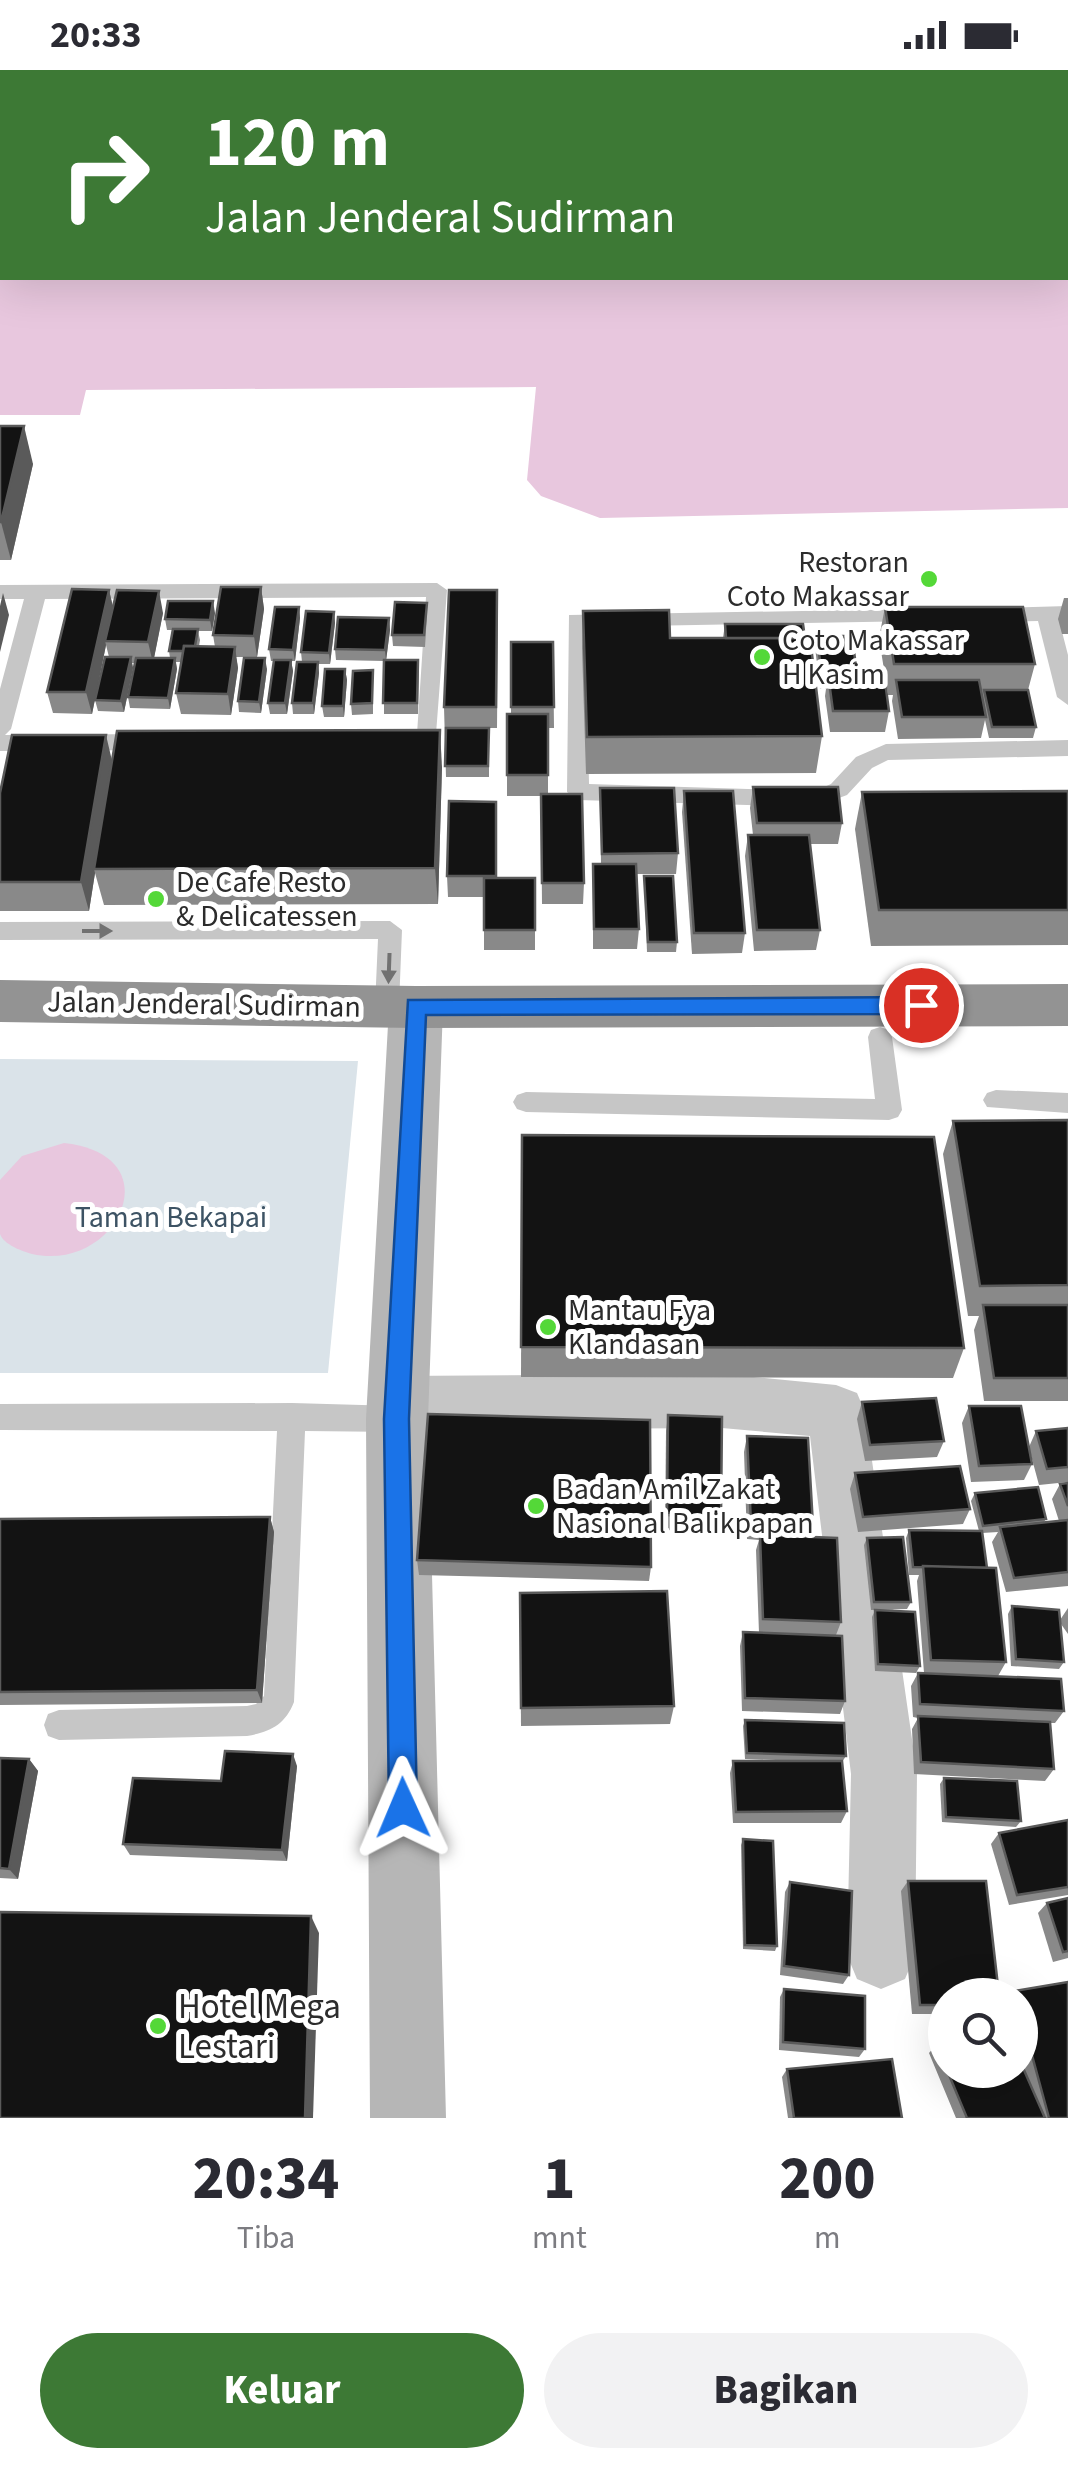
<!DOCTYPE html>
<html lang="id">
<head>
<meta charset="utf-8">
<style>
  body { margin:0; font-family:"Source Sans 3",sans-serif; background:#f2f2f3; color:#2b2b33; height:100vh; display:flex; flex-direction:column; font-size:38px; white-space:nowrap }
  * { box-sizing:border-box; margin:0 }
  p { font-size:32px; color:#7c7c81 }
  .icon { flex:none; width:55px; height:55px; fill:none; stroke:currentColor; stroke-width:2; stroke-linecap:round; stroke-linejoin:round }
  .map { position:relative; height:2048px; overflow:hidden }
  .details { display:flex; flex-direction:column; background:#fff; flex:1 }
  .details>* { flex:none }
  .top-card { position:absolute; left:0px; top:0px; width:1070px; height:210px; box-shadow:0 10px 40px #0002; background:#3d7935; color:#fff; overflow:hidden }
  .tools { position:absolute; left:928px; top:1908px; display:grid; gap:20px }
  .tools a { display:grid; place-items:center; width:110px; height:110px; border-radius:50%; background:#fff; box-shadow:0 10px 40px #0002; font-size:50px }
  .pin { position:absolute; display:grid; place-items:center; width:85px; height:85px; color:#fff; margin:-42px; border:5px solid #fff; border-radius:50%; box-shadow:0 2px 10px #0007 }
  .me { position:absolute; width:110px; margin:-55px; rotate:359deg; stroke-linejoin:round; filter:drop-shadow(0 0 8px #0008) }
  .turn { display:flex; align-items:center; gap:35px; height:210px; padding:0 40px; font-size:45px }
  .turn .icon { width:130px; height:130px; stroke-width:2.5 }
  .turn b { display:block; font-size:70px; line-height:85px }
  .eta { display:flex; justify-content:space-evenly; align-items:center; height:170px; text-align:center }
  .eta b { font-size:60px; font-weight:800; line-height:70px }
  .button { display:flex; gap:20px; margin-top:auto; padding:20px 40px }
  .button a { flex:1; height:115px; border-radius:60px; background:#3d7935; color:#fff; font-size:40px; font-weight:800; line-height:115px; text-align:center }
  .button a+a { background:#f2f2f3; color:#2b2b33 }
  .status { display:flex; justify-content:space-between; align-items:center; height:70px; padding:0 50px; background:#fff; direction:ltr }
  .status svg { height:28px; fill:currentColor }
  .map>svg:first-child { display:block }
</style>
</head>
<body>
<div class="status"><b>20:33</b><svg viewBox="0 0 49 12"><path d="M0 12V9h3v3zM5 12V6h3v6zM10 12V3h3v9zM15 12V0h3v12zM26 1h20v11H26zM47 4h2v5h-2z"/></svg></div>
<div class="map">
<svg width="1068" height="2048" viewBox="0 0 1068 2048">
  <rect width="100%" height="100%" fill="#fff"/>
  <polygon fill="#dae3e9" points="0,989 358,991 328,1303 0,1303"/>
  <g fill="#e8c7de" fill-rule="evenodd">
    <path d="M0,0H1068V438L600,448L541,426L527,410L536,317L86,320L80,345H0ZM2,2H1068V208H2Z"/>
    <path d="M64,1073C174,1085 117,1203 32,1184C22,1181 4,1175 0,1164C0,1149 0,1125 0,1110L22,1086Z"/>
  </g>
  <g fill="none" stroke-linecap="round" stroke-linejoin="round">
    <g fill="#c6c6c6" fill-rule="evenodd">
      <polygon points="437,513 447,520 435,677 405,680 394,672 397,666 417,664 426,527 45,529 11,659 5,665 150,664 161,672 150,680 0,681 0,619 24,529 0,529 0,515"/>
      <polygon points="1068,536 1068,550 1059,550 1068,585 1068,635 1057,627 1038,551 993,552 983,545 993,538"/>
      <polygon points="913,539 923,546 920,551 586,557 589,714 815,721 831,714 856,687 886,674 1068,670 1068,686 888,690 872,698 847,725 815,737 578,730 567,722 569,545"/>
      <polygon points="390,851 402,860 399,936 396,943 378,943 375,936 378,869 0,870 0,852"/>
      <polygon points="880,957 889,960 892,967 902,1040 898,1047 889,1050 526,1042 517,1039 513,1032 517,1025 526,1022 875,1029 868,967 871,960"/>
      <polygon points="996,1020 1068,1023 1068,1043 987,1037 983,1030 987,1023"/>
      <path d="M292,1333L397,1336L407,1340L411,1349L407,1358L397,1362L305,1361L294,1632C285,1655 270,1662 247,1666L59,1670L48,1666L44,1655L48,1644L59,1640L247,1636L256,1634L264,1626L277,1361L0,1360V1334Z"/>
    </g>
    <polygon fill="#c6c6c6" fill-rule="evenodd" points="722,1304 836,1315 857,1323 865,1342 917,1704 915,1885 905,1909 881,1919 857,1909 847,1885 851,1704 810,1366 722,1358 398,1360 377,1352 369,1333 377,1314 398,1306"/>
    <polygon fill="#b6b6b6" fill-rule="evenodd" points="416,916 435,922 443,937 428,1349 446,2048 370,2048 366,1349 389,937 397,922"/>
    <polygon fill="#939393" fill-rule="evenodd" points="0,910 416,916 1068,914 1068,956 416,958 0,952"/>
  </g>
  <g fill="#898989">
    <polygon points="0,356 33,394 11,490 0,490"/>
    <polygon points="261,517 264,539 257,587 236,587 238,598 231,645 181,644 176,623 182,592 176,592 177,599 170,639 130,638 128,627 135,593 132,593 133,598 124,642 98,641 95,630 109,587 106,575 92,644 53,643 47,622 109,520 113,538 163,543 154,588 170,588 169,581 172,560 167,560 165,549 215,543 212,561 198,561 200,570 199,576 215,577 213,565"/>
    <polygon points="1064,528 1068,528 1068,564 1062,564 1058,549"/>
    <polygon points="299,537 300,548 295,591 291,591 293,601 287,644 270,644 268,633 274,591 271,591 269,579"/>
    <polygon points="885,537 1035,594 1028,620 1036,657 1033,668 989,668 985,650 981,668 898,669 892,631 893,625 888,625 879,568"/>
    <polygon points="498,541 497,658 489,658 489,707 446,707 444,637"/>
    <polygon points="583,541 670,568 723,568 725,554 822,666 816,703 586,704 582,578"/>
    <polygon points="334,542 335,553 330,594 318,594 319,603 314,644 293,644 292,633 302,592 301,582"/>
    <polygon points="427,544 425,577 393,576 392,565"/>
    <polygon points="389,548 390,560 386,590 419,601 418,644 384,644 384,591 336,590 335,579"/>
    <polygon points="817,566 857,604 889,641 885,662 830,662 825,626 826,619 820,619 815,577"/>
    <polygon points="511,572 553,572 554,658 548,658 548,724 584,813 583,834 542,834 541,726 507,726 507,644 511,644"/>
    <polygon points="267,599 261,643 239,642 238,631"/>
    <polygon points="345,599 347,610 344,647 324,647 322,636"/>
    <polygon points="373,600 373,644 352,645 351,634"/>
    <polygon points="112,691 442,697 438,834 104,835 95,803 89,841 0,841 0,723"/>
    <polygon points="753,717 842,753 838,774 810,774 820,860 816,880 754,881 745,786 748,765 753,765 750,738"/>
    <polygon points="600,718 678,783 676,804 636,804 639,859 637,879 593,879 593,794 601,794"/>
    <polygon points="684,721 745,863 742,883 692,884 682,742"/>
    <polygon points="1068,721 1068,875 871,876 855,759 862,722"/>
    <polygon points="497,752 496,808 535,808 535,880 484,880 484,827 448,827 447,806"/>
    <polygon points="644,806 677,872 676,882 647,882"/>
    <polygon points="1068,1050 1068,1331 984,1331 974,1260 979,1246 968,1246 943,1084 953,1051"/>
    <polygon points="522,1065 964,1278 953,1308 521,1307"/>
    <polygon points="862,1332 944,1371 937,1387 865,1391 857,1349"/>
    <polygon points="969,1336 1029,1377 1036,1361 1068,1358 1068,1412 1039,1415 1029,1378 1032,1394 1024,1410 971,1412 962,1353"/>
    <polygon points="668,1345 721,1448 718,1463 665,1460 666,1361"/>
    <polygon points="747,1366 813,1456 810,1467 841,1552 836,1565 845,1631 840,1644 742,1641 740,1576 743,1562 759,1563 756,1480 759,1470 747,1469 744,1382"/>
    <polygon points="855,1403 970,1439 963,1454 858,1462 850,1419"/>
    <polygon points="1068,1413 1068,1516 1006,1522 992,1472 998,1462 982,1463 987,1498 1006,1592 998,1606 1064,1641 1055,1653 1050,1653 1054,1699 1045,1711 914,1704 912,1659 918,1648 913,1647 911,1616 918,1603 924,1603 917,1511 919,1505 909,1505 906,1468 909,1460 979,1461 971,1431 975,1423 1046,1449 1044,1452 1059,1451 1052,1429 1060,1414"/>
    <polygon points="270,1447 274,1462 262,1633 0,1635 0,1449"/>
    <polygon points="867,1468 911,1532 907,1539 871,1540 864,1475"/>
    <polygon points="417,1490 651,1497 649,1511 419,1505"/>
    <polygon points="520,1523 674,1636 670,1654 521,1656"/>
    <polygon points="1012,1536 1060,1550 1068,1538 1068,1564 1061,1554 1064,1592 1059,1599 1011,1596 1008,1544"/>
    <polygon points="875,1540 920,1596 916,1603 875,1601 872,1547"/>
    <polygon points="745,1650 846,1686 842,1692 847,1741 841,1753 733,1753 730,1703 733,1691 805,1691 745,1689 743,1656"/>
    <polygon points="0,1688 29,1689 38,1701 18,1809 0,1808"/>
    <polygon points="297,1696 287,1791 130,1785 123,1774 221,1711"/>
    <polygon points="944,1708 1021,1751 1016,1757 942,1752 940,1714"/>
    <polygon points="1068,1750 1068,1825 1009,1835 991,1774 999,1763"/>
    <polygon points="743,1769 777,1876 775,1881 743,1879 741,1775"/>
    <polygon points="908,1811 945,1925 945,1944 912,1944 901,1821"/>
    <polygon points="790,1812 849,1905 843,1914 780,1905 785,1822"/>
    <polygon points="1068,1828 1068,1888 1053,1892 1038,1843 1047,1833"/>
    <polygon points="784,1919 865,1979 859,1987 779,1980 780,1927"/>
    <polygon points="1020,1925 1068,2048 956,2048 929,1983 936,1975 945,1972 945,2000 1020,2000 1025,2002 1020,1983"/>
    <polygon points="787,1999 902,2048 788,2048 782,2007"/>
  </g>
  <g fill="#5a5a5a">
    <polygon points="24,356 33,394 11,490 1,452"/>
    <polygon points="261,517 264,539 257,587 254,566"/>
    <polygon points="109,520 114,541 105,571 106,575 92,644 86,622"/>
    <polygon points="159,521 163,543 153,593 148,572"/>
    <polygon points="3,523 9,545 0,582 0,536"/>
    <polygon points="213,531 215,543 212,561 210,550"/>
    <polygon points="299,537 300,548 295,591 293,580"/>
    <polygon points="334,542 335,553 330,594 329,583"/>
    <polygon points="389,548 390,560 386,591 385,580"/>
    <polygon points="235,577 238,598 231,645 228,624"/>
    <polygon points="131,587 133,598 124,642 121,631"/>
    <polygon points="175,588 177,599 170,639 168,628"/>
    <polygon points="265,588 267,599 261,643 259,632"/>
    <polygon points="291,590 293,601 287,644 285,633"/>
    <polygon points="318,592 319,603 314,644 313,633"/>
    <polygon points="345,599 347,610 344,647 343,636"/>
    <polygon points="440,660 442,697 438,834 435,798"/>
    <polygon points="106,665 113,695 94,799 95,803 89,841 81,812"/>
    <polygon points="270,1447 274,1462 262,1633 257,1620"/>
    <polygon points="293,1684 297,1696 287,1791 282,1780"/>
    <polygon points="29,1689 38,1701 18,1809 9,1799"/>
    <polygon points="311,1846 319,1863 313,2048 305,2048"/>
  </g>
  <g fill="#131313" stroke="#5a5a5a" stroke-width="2.5">
    <polygon points="0,356 24,356 1,452 0,452"/>
    <polygon points="221,517 261,517 254,566 213,565"/>
    <polygon points="72,519 109,520 86,622 47,622"/>
    <polygon points="117,520 159,521 148,572 105,571"/>
    <polygon points="449,520 497,520 496,637 444,637"/>
    <polygon points="168,531 213,531 210,550 165,549"/>
    <polygon points="395,532 427,533 424,565 392,565"/>
    <polygon points="275,537 299,537 293,580 269,579"/>
    <polygon points="885,537 1023,537 1035,594 894,594"/>
    <polygon points="669,540 670,568 810,568 822,666 587,667 583,541"/>
    <polygon points="306,541 334,542 329,583 301,582"/>
    <polygon points="338,547 389,548 385,580 335,579"/>
    <polygon points="725,554 803,554 805,568 726,568"/>
    <polygon points="173,559 198,559 195,576 184,576 184,581 169,581"/>
    <polygon points="817,566 852,566 857,604 828,604 829,608 822,608"/>
    <polygon points="511,572 553,572 554,637 511,637"/>
    <polygon points="184,576 235,577 228,624 176,623"/>
    <polygon points="105,587 131,587 121,631 95,630"/>
    <polygon points="136,588 175,588 168,628 128,627"/>
    <polygon points="244,588 265,588 259,632 238,631"/>
    <polygon points="274,590 291,590 285,633 268,633"/>
    <polygon points="384,590 418,590 417,633 383,633"/>
    <polygon points="297,592 318,592 313,633 292,633"/>
    <polygon points="325,599 345,599 343,636 322,636"/>
    <polygon points="373,600 372,633 351,634 353,601"/>
    <polygon points="828,604 884,604 889,641 833,641"/>
    <polygon points="896,610 979,610 986,647 902,647"/>
    <polygon points="984,620 1028,620 1036,657 992,657"/>
    <rect x="507" y="644" width="41" height="61"/>
    <polygon points="446,658 489,658 488,696 445,696"/>
    <polygon points="440,660 435,798 94,799 117,661"/>
    <polygon points="12,665 106,665 81,812 0,812 0,723"/>
    <polygon points="753,717 838,717 842,753 757,753"/>
    <polygon points="600,718 674,718 678,783 602,784"/>
    <polygon points="684,721 733,721 745,863 694,863"/>
    <polygon points="1068,721 1068,840 879,840 862,722"/>
    <polygon points="541,724 582,724 584,813 542,813"/>
    <polygon points="449,731 496,732 496,806 447,806"/>
    <polygon points="748,765 809,765 820,860 757,860"/>
    <polygon points="593,794 636,794 639,859 594,859"/>
    <polygon points="644,806 673,806 677,872 648,872"/>
    <rect x="484" y="808" width="51" height="52"/>
    <polygon points="1068,1050 1068,1215 980,1216 953,1051"/>
    <polygon points="522,1065 934,1067 964,1278 521,1277"/>
    <polygon points="983,1235 1068,1235 1068,1308 994,1308"/>
    <polygon points="936,1328 944,1371 870,1375 862,1332"/>
    <polygon points="969,1336 1021,1336 1032,1394 979,1396"/>
    <polygon points="428,1344 650,1350 651,1497 417,1490"/>
    <polygon points="668,1345 722,1347 721,1448 667,1445"/>
    <polygon points="1068,1358 1068,1397 1047,1399 1036,1361"/>
    <polygon points="747,1366 808,1368 813,1456 751,1454"/>
    <polygon points="960,1396 970,1439 863,1447 855,1403"/>
    <polygon points="1068,1413 1068,1436 1060,1414"/>
    <polygon points="1038,1417 1046,1449 983,1456 975,1423"/>
    <polygon points="270,1447 257,1620 0,1622 0,1449"/>
    <polygon points="1068,1450 1068,1502 1014,1508 1000,1457"/>
    <polygon points="909,1460 982,1461 987,1498 913,1497"/>
    <polygon points="760,1465 837,1468 841,1552 763,1549"/>
    <polygon points="903,1467 911,1532 874,1532 867,1468"/>
    <polygon points="923,1496 996,1498 1006,1592 931,1590"/>
    <polygon points="667,1521 674,1636 521,1638 520,1523"/>
    <polygon points="1012,1536 1059,1540 1064,1592 1016,1589"/>
    <polygon points="875,1540 915,1542 920,1596 878,1594"/>
    <polygon points="743,1562 842,1566 845,1631 745,1628"/>
    <polygon points="918,1603 1061,1609 1064,1641 920,1634"/>
    <polygon points="918,1646 1050,1652 1054,1699 921,1692"/>
    <polygon points="745,1650 844,1653 846,1686 747,1683"/>
    <polygon points="225,1681 293,1684 282,1780 123,1774 133,1708 221,1711"/>
    <polygon points="0,1688 29,1689 9,1799 0,1798"/>
    <polygon points="733,1691 842,1691 847,1741 736,1742"/>
    <polygon points="944,1708 1017,1711 1021,1751 946,1747"/>
    <polygon points="1068,1750 1068,1817 1017,1825 999,1763"/>
    <polygon points="743,1769 773,1771 777,1876 745,1875"/>
    <polygon points="908,1811 986,1811 999,1925 945,1925 945,1935 920,1935"/>
    <polygon points="790,1812 852,1821 849,1905 784,1896"/>
    <polygon points="1068,1828 1068,1881 1063,1882 1047,1833"/>
    <polygon points="0,1842 311,1846 305,2048 0,2048"/>
    <polygon points="1068,1912 1068,2048 1049,2048 1020,1941 1020,1925 1016,1925 1015,1921"/>
    <polygon points="784,1919 865,1926 865,1979 783,1972"/>
    <polygon points="945,1972 945,1996 936,1975"/>
    <polygon points="892,1989 902,2048 794,2048 787,1999"/>
    <polygon points="1020,1991 1045,2048 967,2048 947,2000 1020,2000"/>
  </g>
  <defs><path id="oneway-solid" d="M-6-.8H1V-3.2L6.5 0L1 3.2V.8H-6Z" transform="scale(2.5)"/></defs>
  <g fill="#717171">
    <use href="#oneway-solid" transform="translate(97 861)"/>
    <use href="#oneway-solid" transform="translate(389 898) rotate(92)"/>
  </g>
  <polygon fill="#1a73e8" stroke="#114b97" stroke-width="2.5" points="921,927 932,935 921,944 426,945 409,1349 417,1738 413,1748 403,1752 393,1748 389,1738 384,1349 408,930"/>
  <g fill="#54d838" stroke="#fff" stroke-width="4">
    <circle cx="929" cy="509" r="10"/>
    <circle cx="762" cy="587" r="10"/>
    <circle cx="156" cy="829" r="10"/>
    <circle cx="548" cy="1257" r="10"/>
    <circle cx="536" cy="1436" r="10"/>
    <circle cx="158" cy="1956" r="10"/>
  </g>
  <g text-anchor="middle" stroke-width="10" stroke-linejoin="round" paint-order="stroke">
    <g font-size="30" fill="#2c2c2c" stroke="#fff" text-anchor="start">
      <text x="909" y="502" text-anchor="end">Restoran<tspan x="909" dy="34">Coto Makassar</tspan></text>
      <text x="782" y="580">Coto Makassar<tspan x="782" dy="34">H Kasim</tspan></text>
      <text x="176" y="822">De Cafe Resto<tspan x="176" dy="34">&amp; Delicatessen</tspan></text>
      <text x="568" y="1250">Mantau Fya<tspan x="568" dy="34">Klandasan</tspan></text>
      <text x="556" y="1429">Badan Amil Zakat<tspan x="556" dy="34">Nasional Balikpapan</tspan></text>
    </g>
    <g font-size="30" fill="#2c2c2c" stroke="#fff">
      <text transform="translate(204 934) rotate(1)" y="10">Jalan Jenderal Sudirman</text>
    </g>
    <g font-size="30" fill="#3d5364" stroke="#fff">
      <text x="171" y="1157">Taman Bekapai</text>
    </g>
    <g font-size="35" fill="#2c2c2c" stroke="#fff" text-anchor="start">
      <text x="178" y="1948">Hotel Mega<tspan x="178" dy="40">Lestari</tspan></text>
    </g>
  </g>
</svg>
<div class="tools">
<a><svg class="icon" aria-label="search" viewBox="0 0 24 24"><circle cx="10" cy="10" r="6"/><path d="M15 15l6 6"/></svg></a>
</div>
<div class="pin" style="left:921px;top:935px;background:#d93025"><svg class="icon" aria-label="arrive" viewBox="0 0 24 24"><path d="M6 21V4h12l-3 4 3 4H6"/></svg></div>
<svg class="me" style="left:403px;top:1738px" viewBox="-20 -20 40 40"><path d="M0-17L14 15 0 8-14 15z" fill="#1a73e8" stroke="#fff" stroke-width="4"/></svg>
<div class="top-card">
<div class="turn"><svg class="icon" aria-label="right" viewBox="0 0 24 24"><path d="M7 20v-9h11M14 6l5 5-5 5"/></svg><div><b>120 m</b>Jalan Jenderal Sudirman</div></div>
</div>
</div>
<section class="details">
<div class="eta">
<div><b>20:34</b><p>Tiba</p></div>
<div><b>1</b><p>mnt</p></div>
<div><b>200</b><p>m</p></div>
</div>
<div class="button"><a>Keluar</a><a>Bagikan</a></div>
</section>
</body>
</html>
